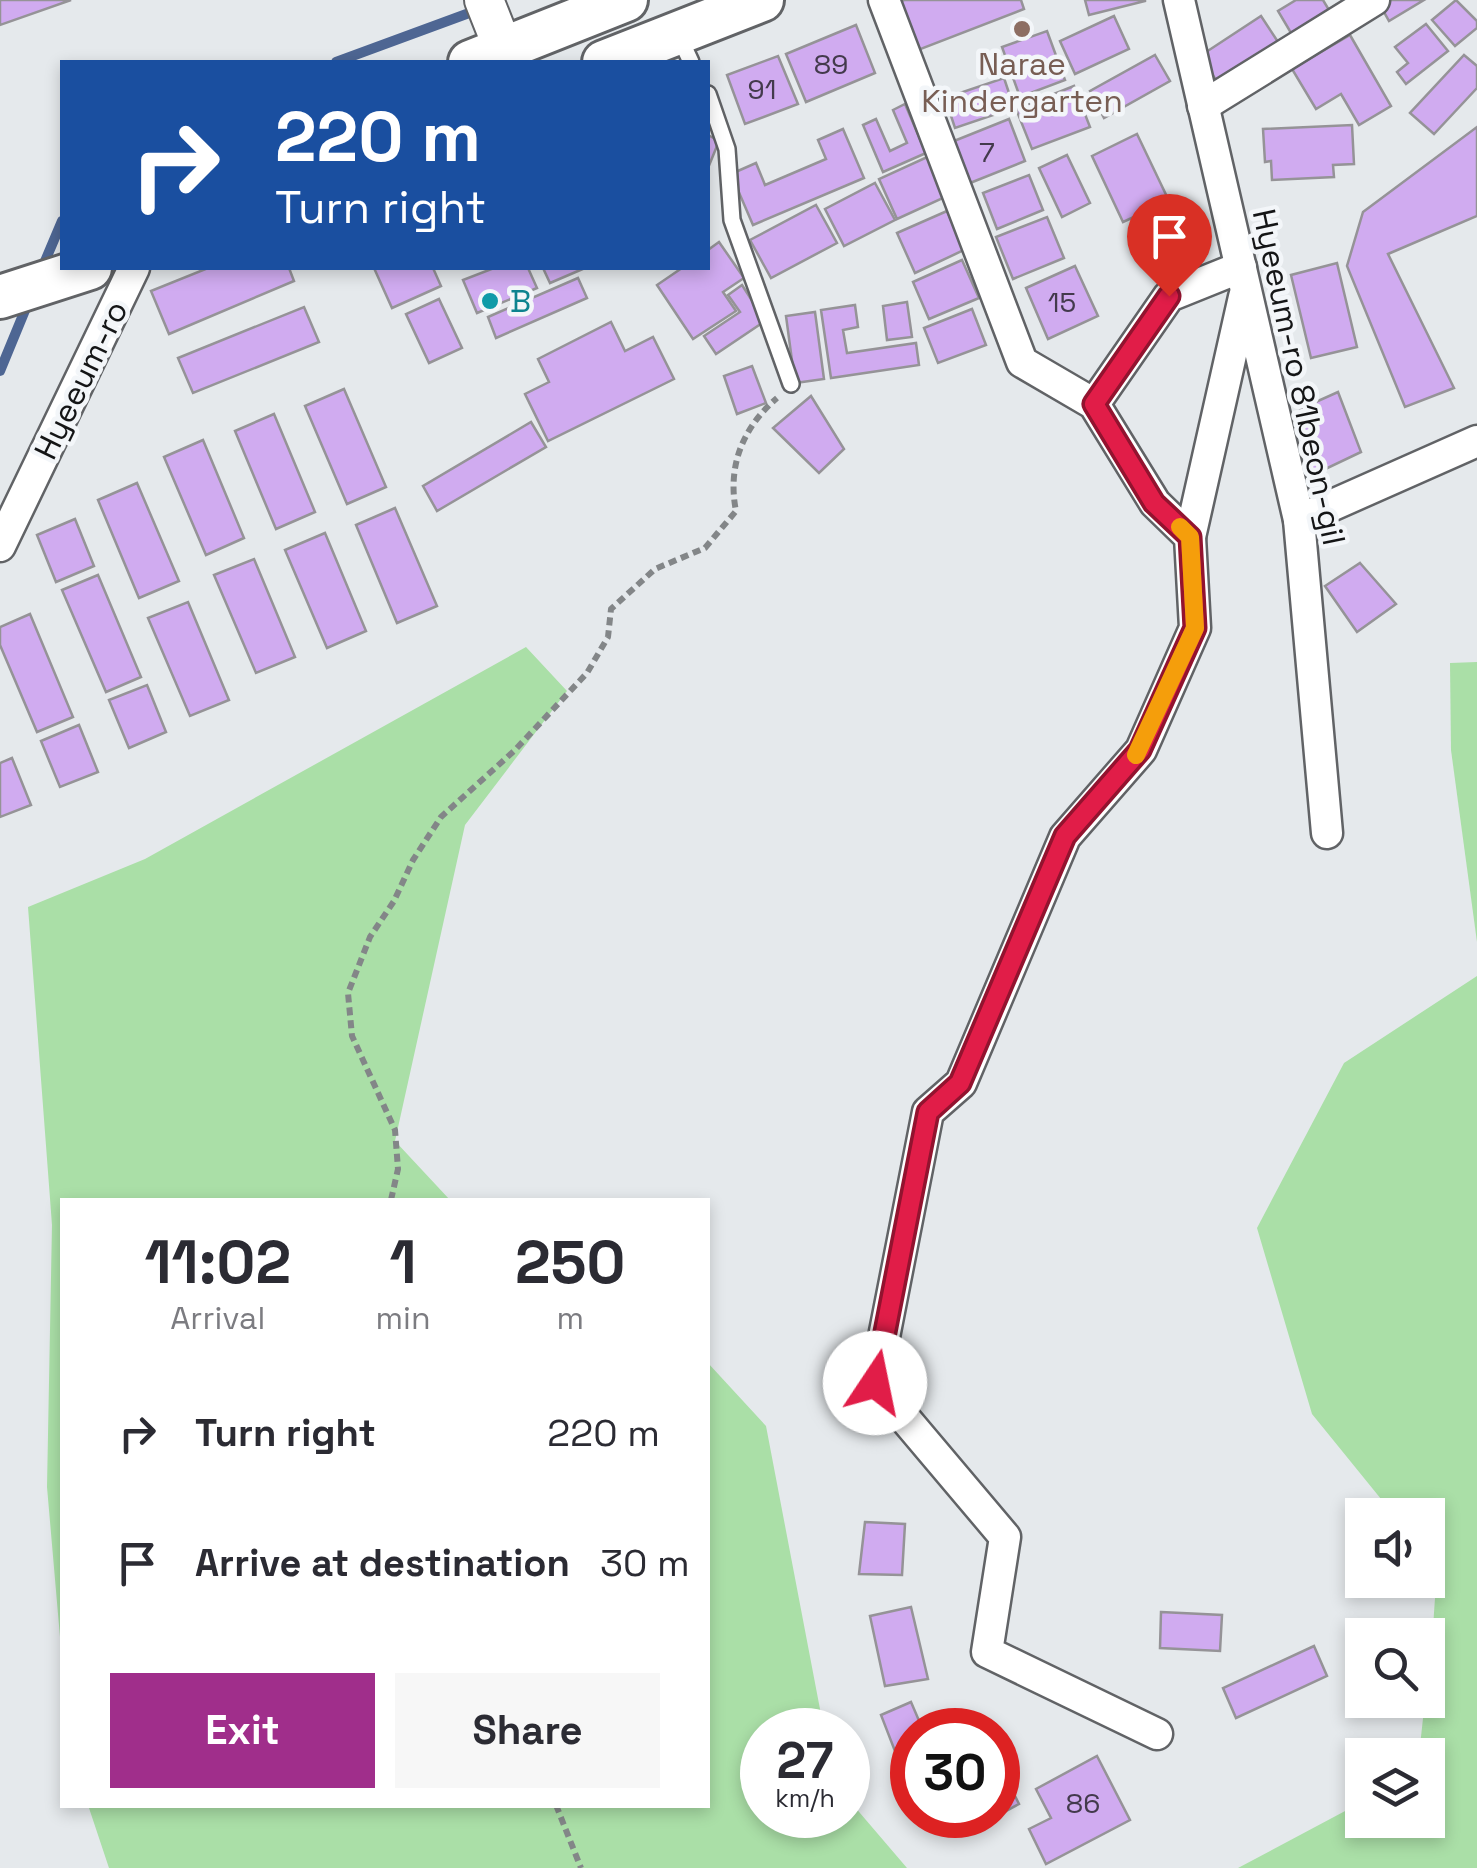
<!DOCTYPE html>
<html lang="en">
<head>
<meta charset="utf-8">
<style>
  body { margin:0; font-family:"Space Grotesk",sans-serif; background:#f7f7f7; color:#2b2b33; height:100vh; display:flex; flex-direction:column; font-size:38px; white-space:nowrap }
  * { box-sizing:border-box; margin:0 }
  p { font-size:32px; color:#7c7c81 }
  .icon { flex:none; width:55px; height:55px; fill:none; stroke:currentColor; stroke-width:2; stroke-linecap:round; stroke-linejoin:round }
  .map { position:relative; flex:1; overflow:hidden }
  .side { position:absolute; left:60px; top:1198px; width:650px; height:610px; display:flex; flex-direction:column; background:#fff; border-radius:0px; box-shadow:0 5px 15px #0003 }
  .side>* { flex:none }
  .top-card { position:absolute; left:60px; top:60px; width:650px; height:210px; border-radius:0px; box-shadow:0 5px 15px #0003; background:#1a4fa0; color:#fff; overflow:hidden }
  .controls { position:absolute; left:1345px; top:1498px; display:grid; gap:20px }
  .controls a { display:grid; place-items:center; width:100px; height:100px; border-radius:0px; background:#fff; box-shadow:0 5px 15px #0003; font-size:50px }
  .speed { position:absolute; left:740px; top:1708px; display:flex; gap:20px; font-size:50px; font-weight:700; text-align:center }
  .speed>* { display:grid; place-content:center; width:130px; height:130px; border-radius:50%; background:#fff; box-shadow:0 5px 15px #0003; line-height:1 }
  .speed small { font-size:25px; font-weight:400 }
  .speed .limit { border:15px solid #d22; background:#fff; color:#111 }
  .pin { position:absolute; display:grid; place-items:center; width:85px; height:85px; color:#fff; margin:-102px -42px; border-radius:50% 50% 50% 0; rotate:-45deg; box-shadow:0 0 10px #0007 }
  .pin .icon { rotate:45deg }
  .me { position:absolute; width:110px; margin:-55px; rotate:11deg; stroke-linejoin:round; filter:drop-shadow(0 0 8px #0008) }
  .turn { display:flex; align-items:center; gap:35px; height:210px; padding:0 50px; font-size:45px }
  .turn .icon { width:130px; height:130px; stroke-width:2.5 }
  .turn b { display:block; font-size:70px; line-height:85px }
  .eta { display:flex; justify-content:space-evenly; align-items:center; height:170px; text-align:center }
  .eta b { font-size:60px; font-weight:700; line-height:70px }
  .button { display:flex; gap:20px; margin-top:auto; padding:20px 50px }
  .button a { flex:1; height:115px; border-radius:0px; background:#a02e8b; color:#fff; font-size:40px; font-weight:700; line-height:115px; text-align:center }
  .button a+a { background:#f7f7f7; color:#2b2b33 }
  ul { padding:0; list-style:none }
  li { display:flex; align-items:center; gap:30px; height:130px; padding:0 50px }
  li div { flex:1 }
  li b { display:block; font-size:38px }
  li em { font-style:normal }
  .map>svg:first-child { display:block }
</style>
</head>
<body>
<div class="map">
<svg width="1477" height="1868" viewBox="0 0 1477 1868">
  <rect width="100%" height="100%" fill="#e5e9ec"/>
  <g fill="#aadfa7">
    <polygon points="526,647 567,691 465,825 395,1141 450,1200 62,1200 62,1660 47,1487 52,1225 28,907 145,859"/>
    <polygon points="1477,662 1477,942 1451,750 1450,663"/>
    <polygon points="1477,976 1477,1868 1238,1868 1362,1802 1362,1820 1428,1820 1428,1755 1419,1755 1425,1700 1428,1700 1437,1569 1428,1557 1428,1515 1394,1515 1312,1414 1257,1228 1344,1063"/>
    <polygon points="708,1363 766,1426 824,1730 762,1730 762,1815 848,1815 848,1799 907,1868 109,1868 88,1805 708,1805"/>
  </g>
  <g fill="none" stroke-linecap="round" stroke-linejoin="round">
    <g stroke="#4e6693" stroke-width="10">
      <polyline points="336,62 480,9"/>
      <polyline points="40,273 62,221"/>
      <polyline points="0,371 28,303"/>
    </g>
  </g>
  <g fill="#d0abf0" stroke="#959397" stroke-width="2.5">
    <polygon points="0,0 71,0 0,25"/>
    <polygon points="904,0 1021,0 1024,9 913,52 895,4"/>
    <polygon points="1085,0 1145,0 1145,1 1089,15"/>
    <polygon points="1296,0 1323,0 1332,15 1294,38 1278,11"/>
    <polygon points="1383,0 1424,0 1389,21 1379,3"/>
    <polygon points="1456,0 1477,21 1477,28 1455,46 1432,20"/>
    <polygon points="1114,16 1129,49 1075,74 1060,41"/>
    <polygon points="1261,16 1282,48 1234,79 1216,80 1200,56"/>
    <polygon points="1426,24 1448,51 1406,84 1397,72 1408,63 1395,47"/>
    <polygon points="856,25 875,73 806,102 786,54"/>
    <polygon points="1047,31 1065,80 1020,97 1002,47"/>
    <polygon points="1350,35 1391,106 1359,125 1341,94 1316,109 1292,69"/>
    <polygon points="1155,55 1170,81 1104,118 1090,91"/>
    <polygon points="1464,55 1477,66 1477,88 1434,134 1410,113"/>
    <polygon points="778,56 798,104 745,124 727,75"/>
    <polygon points="1004,78 1014,108 955,128 945,98"/>
    <polygon points="1074,86 1090,127 1032,149 1016,109"/>
    <polygon points="905,104 926,153 883,172 863,125 876,119 890,151 907,143 893,110"/>
    <polygon points="1009,119 1025,161 965,185 949,143"/>
    <polygon points="1352,125 1354,164 1333,165 1334,177 1272,180 1271,161 1265,162 1263,129"/>
    <polygon points="1477,127 1477,216 1388,254 1454,388 1405,407 1347,266 1363,212"/>
    <polygon points="843,129 864,178 753,225 731,174 756,163 765,185 826,159 818,140"/>
    <polygon points="1137,134 1169,201 1123,222 1092,156"/>
    <polygon points="708,135 719,141 708,168"/>
    <polygon points="936,153 954,193 897,219 879,179"/>
    <polygon points="1067,155 1090,203 1062,217 1039,168"/>
    <polygon points="1029,175 1043,210 997,229 983,193"/>
    <polygon points="875,183 895,220 844,246 825,209"/>
    <polygon points="816,205 837,243 771,278 750,240"/>
    <polygon points="947,211 964,250 915,273 897,233"/>
    <polygon points="1047,217 1064,258 1013,279 996,237"/>
    <polygon points="719,242 744,278 723,292 736,311 693,339 657,285 682,268 708,268 708,250"/>
    <polygon points="962,260 979,298 929,319 913,282"/>
    <polygon points="1337,263 1357,347 1311,358 1291,275"/>
    <polygon points="1075,266 1098,316 1048,339 1026,288"/>
    <polygon points="208,268 289,268 294,281 169,334 151,291"/>
    <polygon points="374,268 433,268 441,286 392,308"/>
    <polygon points="494,268 528,268 537,288 477,313 463,280"/>
    <polygon points="543,268 585,268 550,283"/>
    <polygon points="578,278 587,298 496,338 488,317"/>
    <polygon points="742,285 765,321 716,354 704,336 740,312 728,295"/>
    <polygon points="439,299 462,348 429,363 406,314"/>
    <polygon points="907,302 912,337 887,340 883,306"/>
    <polygon points="855,305 858,327 843,330 847,353 916,343 919,365 831,378 821,310"/>
    <polygon points="304,307 319,342 193,393 178,358"/>
    <polygon points="972,309 986,345 938,363 924,328"/>
    <polygon points="815,312 824,379 795,383 786,316"/>
    <polygon points="611,322 625,351 653,337 674,379 548,441 525,394 549,382 538,359"/>
    <polygon points="752,366 766,403 737,414 724,376"/>
    <polygon points="344,389 386,487 347,504 305,406"/>
    <polygon points="1338,392 1361,452 1313,475 1300,409"/>
    <polygon points="811,396 844,449 819,473 773,428"/>
    <polygon points="274,414 315,512 276,529 235,431"/>
    <polygon points="531,422 546,447 437,511 423,486"/>
    <polygon points="203,440 244,538 206,555 164,457"/>
    <polygon points="137,483 179,581 139,598 98,500"/>
    <polygon points="395,508 437,606 397,623 356,525"/>
    <polygon points="75,519 94,566 56,582 37,535"/>
    <polygon points="325,533 366,631 327,648 285,550"/>
    <polygon points="254,559 295,657 256,673 214,575"/>
    <polygon points="1360,563 1396,604 1357,632 1325,586"/>
    <polygon points="98,575 141,677 106,692 62,590"/>
    <polygon points="188,602 229,700 190,716 148,618"/>
    <polygon points="30,614 73,717 37,732 0,645 0,627"/>
    <polygon points="147,685 166,732 129,748 109,700"/>
    <polygon points="79,725 98,772 60,787 41,741"/>
    <polygon points="12,758 31,805 0,817 0,763"/>
    <polygon points="865,1522 905,1524 902,1575 859,1574"/>
    <polygon points="911,1607 928,1679 885,1686 870,1616"/>
    <polygon points="1161,1612 1222,1615 1220,1651 1160,1648"/>
    <polygon points="1314,1646 1327,1676 1236,1718 1223,1688"/>
    <polygon points="911,1702 923,1730 912,1730 912,1795 881,1715"/>
    <polygon points="1097,1756 1130,1820 1046,1864 1029,1829 1051,1818 1036,1789"/>
    <polygon points="998,1762 1019,1804 982,1824 978,1815 998,1815"/>
  </g>
  <g fill="none" stroke-linecap="round" stroke-linejoin="round">
    <g stroke="#616366" stroke-width="20">
      <g id="service">
        <polyline points="678,34 691,62"/>
        <polyline points="708,94 727,149 732,220 791,384"/>
      </g>
    </g>
    <g stroke="#616366" stroke-width="35">
      <g id="minor">
        <polyline points="884,0 1022,362 1094,404 1155,503 1190,537 1195,628 1141,750 1065,837 961,1083 928,1112 875,1383 1005,1537 987,1652 1157,1734"/>
        <polyline points="1179,0 1299,520 1327,833"/>
        <polyline points="1203,106 1374,0"/>
        <polyline points="1094,404 1169,296 1241,267"/>
        <polyline points="1299,520 1477,441"/>
        <polyline points="1190,537 1244,297"/>
        <polyline points="0,546 134,268"/>
      </g>
    </g>
    <g stroke="#616366" stroke-width="42">
      <polyline id="tertiary" points="484,0 503,48"/>
    </g>
    <g stroke="#616366" stroke-width="48">
      <g id="secondary">
        <polyline points="470,62 626,0"/>
        <polyline points="604,62 762,0"/>
        <polyline points="0,297 90,268"/>
      </g>
    </g>
    <g stroke="#838688" stroke-width="6" stroke-dasharray="8 5" stroke-linecap="butt">
      <path d="M391,1200L398,1169L395,1130L352,1036L348,993L370,937L394,901L413,860L441,817L514,751L587,673L608,637L611,609L655,569L705,548L736,511C727,466 743,427 777,398"/>
      <polyline points="556,1805 581,1868"/>
    </g>
    <use href="#service" stroke="#fff" stroke-width="15"/>
    <use href="#minor" stroke="#fff" stroke-width="30"/>
    <use href="#tertiary" stroke="#fff" stroke-width="38"/>
    <use href="#secondary" stroke="#fff" stroke-width="42"/>
  </g>
  <g fill="none" stroke-linecap="round" stroke-linejoin="round">
    <g stroke="#92132f" stroke-width="25">
      <polyline id="route" points="875,1383 928,1112 960,1083 1065,836 1140,750 1195,628 1190,537 1154,503 1094,404 1169,296"/>
    </g>
    <use href="#route" stroke="#e11d48" stroke-width="18"/>
    <polyline stroke="#f59e0b" stroke-width="18" points="1136,755 1195,628 1190,537 1180,527"/>
  </g>
  <circle fill="#8d6e63" stroke="#f3f6f9" stroke-width="4" cx="1022" cy="29" r="10"/>
  <circle fill="#0f9aa8" stroke="#f3f6f9" stroke-width="4" cx="490" cy="301" r="10"/>
  <g text-anchor="middle" stroke-width="9" stroke-linejoin="round" paint-order="stroke">
    <g font-size="28" fill="#433a4c">
      <text x="831" y="74">89</text>
      <text x="762" y="99">91</text>
      <text x="987" y="162">7</text>
      <text x="1062" y="312">15</text>
      <text x="1083" y="1813">86</text>
    </g>
    <g font-size="32" fill="#785e54" stroke="#f3f6f9">
      <text x="1022" y="75">Narae<tspan x="1022" dy="37">Kindergarten</tspan></text>
    </g>
    <g font-size="32" fill="#0d838f" stroke="#f3f6f9" text-anchor="start">
      <text x="510" y="312">B</text>
    </g>
    <g font-size="32" fill="#141516" stroke="#f3f6f9">
      <text transform="translate(1299 377) rotate(78)" y="11">Hyeeum-ro 81beon-gil</text>
      <text transform="translate(81 380) rotate(-64)" y="11">Hyeeum-ro</text>
    </g>
  </g>
</svg>
<div class="controls">
<a><svg class="icon" aria-label="sound" viewBox="0 0 24 24"><path d="M4 9h4l5-4v14l-5-4H4zM17 9q2 3 0 6"/></svg></a>
<a><svg class="icon" aria-label="search" viewBox="0 0 24 24"><circle cx="10" cy="10" r="6"/><path d="M15 15l6 6"/></svg></a>
<a><svg class="icon" aria-label="layers" viewBox="0 0 24 24"><path d="M12 4l9 5-9 5-9-5zM3 14l9 5 9-5"/></svg></a>
</div>
<div class="speed"><div>27<small>km/h</small></div><div class="limit">30</div></div>
<div class="pin" style="left:1169px;top:296px;background:#d93025"><svg class="icon" aria-label="arrive" viewBox="0 0 24 24"><path d="M6 21V4h12l-3 4 3 4H6"/></svg></div>
<svg class="me" style="left:875px;top:1383px" viewBox="-20 -20 40 40"><circle r="19" fill="#fff"/><path d="M0-13L10 11 0 6-10 11z" fill="#e11d48"/></svg>
<div class="top-card">
<div class="turn"><svg class="icon" aria-label="right" viewBox="0 0 24 24"><path d="M7 20v-9h11M14 6l5 5-5 5"/></svg><div><b>220 m</b>Turn right</div></div>
</div>
<section class="side">
<div class="eta">
<div><b>11:02</b><p>Arrival</p></div>
<div><b>1</b><p>min</p></div>
<div><b>250</b><p>m</p></div>
</div>
<ul>
<li><svg class="icon" aria-label="right" viewBox="0 0 24 24"><path d="M7 20v-9h11M14 6l5 5-5 5"/></svg><div><b>Turn right</b></div><em>220 m</em></li>
<li><svg class="icon" aria-label="arrive" viewBox="0 0 24 24"><path d="M6 21V4h12l-3 4 3 4H6"/></svg><div><b>Arrive at destination</b></div><em>30 m</em></li>
</ul>
<div class="button"><a>Exit</a><a>Share</a></div>
</section>
</div>
</body>
</html>
